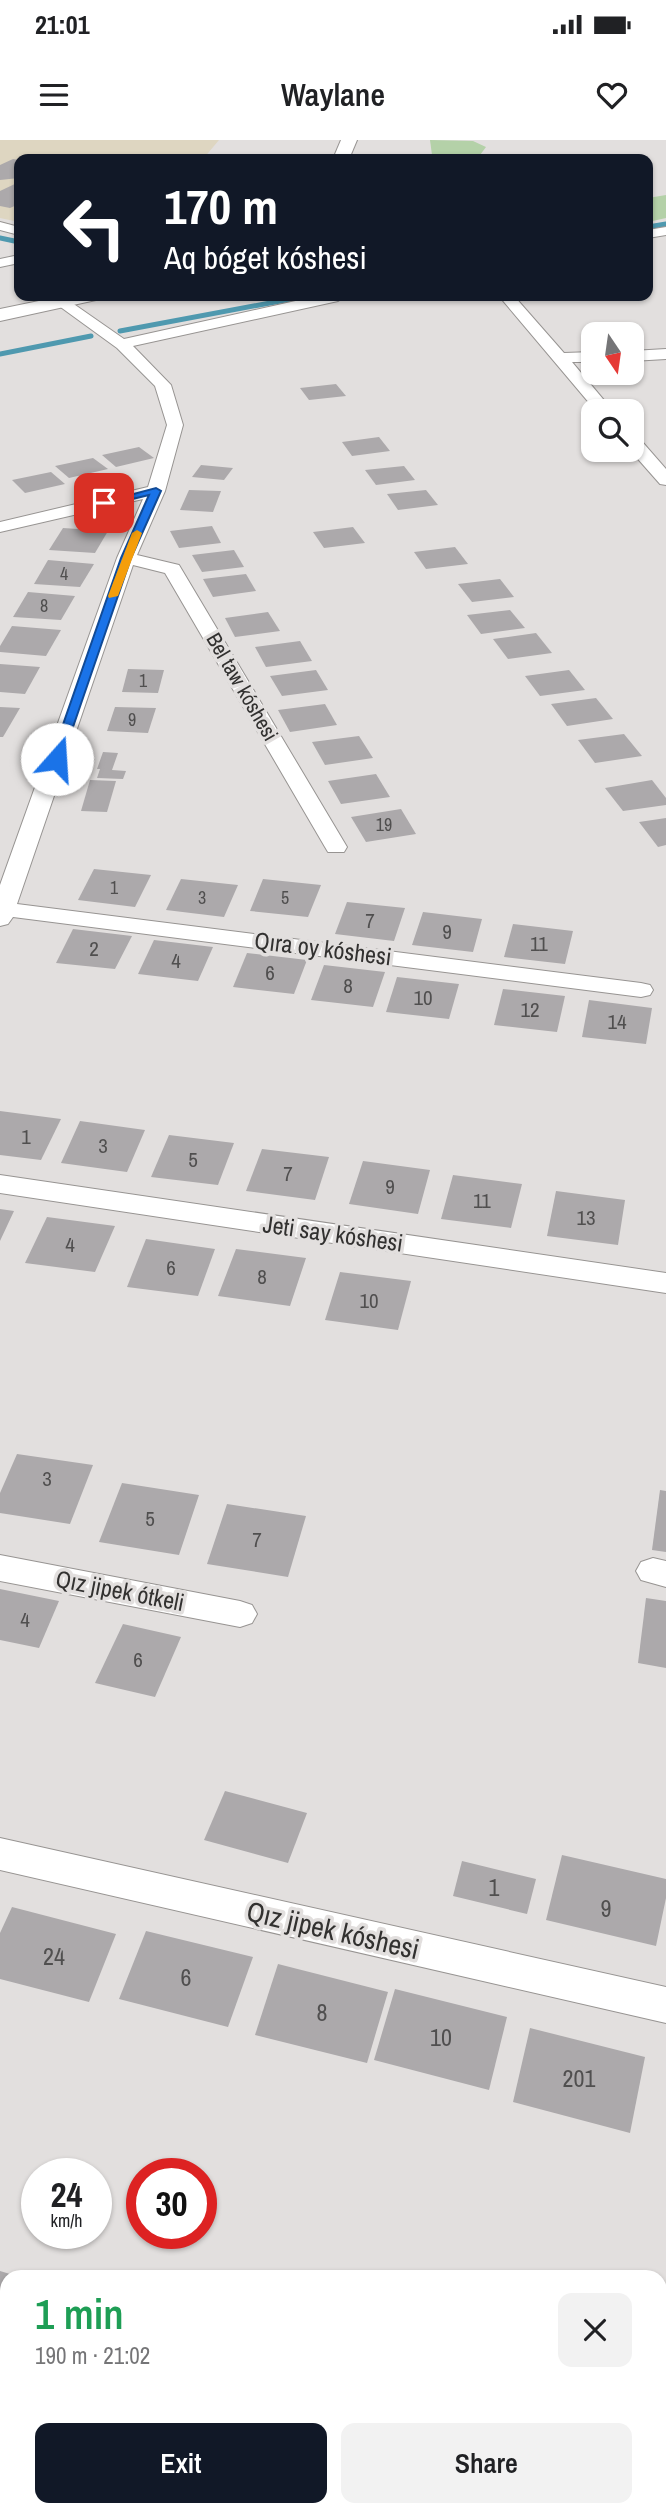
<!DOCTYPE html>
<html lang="en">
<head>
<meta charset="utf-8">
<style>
  body { margin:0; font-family:"Archivo Narrow",sans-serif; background:#f2f2f2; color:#202124; height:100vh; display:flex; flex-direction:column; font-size:26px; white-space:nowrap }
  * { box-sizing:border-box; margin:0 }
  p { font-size:23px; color:#757577 }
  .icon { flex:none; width:38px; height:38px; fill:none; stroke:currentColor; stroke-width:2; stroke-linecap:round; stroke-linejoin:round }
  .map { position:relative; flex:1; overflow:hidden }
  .sheet { position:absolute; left:0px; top:2130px; width:667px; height:247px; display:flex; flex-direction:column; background:#fff; border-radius:21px 21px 0 0; box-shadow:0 2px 5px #0004 }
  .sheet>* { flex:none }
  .banner { position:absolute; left:14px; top:14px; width:639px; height:147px; border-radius:14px; box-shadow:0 2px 5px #0004; background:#111827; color:#fff; overflow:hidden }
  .needle { width:46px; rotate:167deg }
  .controls { position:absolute; left:581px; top:182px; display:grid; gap:14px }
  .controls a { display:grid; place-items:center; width:63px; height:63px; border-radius:14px; background:#fff; box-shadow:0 2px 5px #0004; font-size:35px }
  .speed { position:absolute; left:21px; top:2018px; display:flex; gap:14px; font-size:35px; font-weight:700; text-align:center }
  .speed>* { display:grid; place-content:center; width:91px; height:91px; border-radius:50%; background:#fff; box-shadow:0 2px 5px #0004; line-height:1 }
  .speed small { font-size:18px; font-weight:400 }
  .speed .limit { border:10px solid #d22; background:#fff; color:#111 }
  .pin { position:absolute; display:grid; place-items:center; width:60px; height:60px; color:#fff; margin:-30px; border-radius:14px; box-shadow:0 4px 10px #0006 }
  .me { position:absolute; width:77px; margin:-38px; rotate:19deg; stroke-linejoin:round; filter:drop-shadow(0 0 5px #0008) }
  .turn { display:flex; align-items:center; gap:24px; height:147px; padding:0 35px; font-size:32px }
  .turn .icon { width:91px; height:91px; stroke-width:2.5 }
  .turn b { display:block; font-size:49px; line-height:60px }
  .round { display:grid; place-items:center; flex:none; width:74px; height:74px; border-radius:14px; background:#f2f2f2 }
  .overview { display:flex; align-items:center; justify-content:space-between; height:119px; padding:0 35px }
  h1 { font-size:42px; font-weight:600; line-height:52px; color:#1e9e55 }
  .action { display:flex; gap:14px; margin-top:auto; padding:14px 35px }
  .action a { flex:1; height:80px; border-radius:14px; background:#111827; color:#fff; font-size:28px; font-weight:600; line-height:80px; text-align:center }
  .action a+a { background:#f2f2f2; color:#202124 }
  .status { display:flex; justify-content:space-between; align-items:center; height:49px; padding:0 35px; background:#fff; direction:ltr }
  .status svg { height:19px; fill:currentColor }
  header { display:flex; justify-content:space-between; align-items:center; height:91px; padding:0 35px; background:#fff; font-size:32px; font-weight:600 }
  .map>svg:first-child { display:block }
</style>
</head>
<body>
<div class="status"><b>21:01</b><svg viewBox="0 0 49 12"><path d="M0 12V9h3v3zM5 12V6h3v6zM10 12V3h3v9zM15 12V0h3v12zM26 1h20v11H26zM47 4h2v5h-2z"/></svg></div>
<header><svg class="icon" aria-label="menu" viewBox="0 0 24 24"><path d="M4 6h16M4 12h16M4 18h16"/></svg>Waylane<svg class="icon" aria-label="heart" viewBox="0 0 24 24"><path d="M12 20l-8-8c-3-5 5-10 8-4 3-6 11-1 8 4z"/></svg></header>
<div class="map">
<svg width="666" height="2375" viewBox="0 0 666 2375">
  <rect width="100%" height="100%" fill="#e2dfde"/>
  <polygon fill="#ded6c1" points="0,0 219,0 203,19 19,19 19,82 0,78"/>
  <g fill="#b4d1a8">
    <polygon points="430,0 473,1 486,7 477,19 437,19 432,15"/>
    <polygon points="666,55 666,78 648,82 648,58"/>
  </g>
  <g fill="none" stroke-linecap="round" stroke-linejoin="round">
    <g stroke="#4f99af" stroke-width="5">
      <polyline points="648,87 666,84"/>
      <polyline points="0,98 19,102"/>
      <polyline points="120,191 307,156"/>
      <polyline points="0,214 91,196"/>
    </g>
  </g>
  <g fill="#aca9ab">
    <polygon points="13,19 19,20 19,38 0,40 0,25"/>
    <polygon points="19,42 19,64 10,68 0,66 0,51"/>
    <polygon points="336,244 346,256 309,260 300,248"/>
    <polygon points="379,297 390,311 352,316 342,302"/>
    <polygon points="139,307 154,318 116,327 102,315"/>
    <polygon points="93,318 108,329 69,338 55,326"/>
    <polygon points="201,325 233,328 224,340 192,337"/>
    <polygon points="404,326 415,340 376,345 365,330"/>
    <polygon points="51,332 65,344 25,353 12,340"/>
    <polygon points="189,350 221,351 213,372 180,370"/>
    <polygon points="426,350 438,365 398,370 387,354"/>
    <polygon points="212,386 221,403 179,408 170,391"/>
    <polygon points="353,387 365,403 324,408 313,392"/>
    <polygon points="63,388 108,391 95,413 49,410"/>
    <polygon points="455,407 468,424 426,429 414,412"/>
    <polygon points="234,410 244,427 202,432 192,415"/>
    <polygon points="48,420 94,424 80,447 34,444"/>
    <polygon points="246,434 256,451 213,457 203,439"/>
    <polygon points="500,439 514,457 472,462 458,444"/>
    <polygon points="28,452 75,456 61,480 13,477"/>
    <polygon points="510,470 525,488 481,494 467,475"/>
    <polygon points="268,472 280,491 235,497 225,478"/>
    <polygon points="12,486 61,490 46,516 0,512 0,506"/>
    <polygon points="536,493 552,513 508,519 493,499"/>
    <polygon points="300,501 312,521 266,527 255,507"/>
    <polygon points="0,524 40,527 25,554 0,552"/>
    <polygon points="128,529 164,530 158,553 122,552"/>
    <polygon points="316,530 328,550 282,556 270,536"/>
    <polygon points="569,530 585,550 540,556 525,536"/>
    <polygon points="596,558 613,579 567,586 551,564"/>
    <polygon points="325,564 337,585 290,592 278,570"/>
    <polygon points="0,567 20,568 3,597 0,597"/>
    <polygon points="115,567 156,568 148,593 107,591"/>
    <polygon points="624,594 642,616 595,623 578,600"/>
    <polygon points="359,596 373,618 325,625 312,602"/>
    <polygon points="103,612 118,613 112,630 126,631 123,639 97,638 100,629 97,629"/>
    <polygon points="376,634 390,657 341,664 328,641"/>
    <polygon points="90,640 116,641 107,672 81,671"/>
    <polygon points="652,640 666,658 666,665 623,671 605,648"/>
    <polygon points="401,669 416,694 366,702 351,677"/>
    <polygon points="666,678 666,705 658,707 639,682"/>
    <polygon points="94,729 151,735 135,767 78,760"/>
    <polygon points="181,739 238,745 224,777 166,770"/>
    <polygon points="263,739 321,745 308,777 250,771"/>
    <polygon points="347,762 405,768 394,801 335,794"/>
    <polygon points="423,772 482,779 473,812 412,805"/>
    <polygon points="513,784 573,791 565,824 504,817"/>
    <polygon points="73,789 132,796 115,829 56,823"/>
    <polygon points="154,800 213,807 198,841 138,834"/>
    <polygon points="247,813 307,820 294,854 233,847"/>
    <polygon points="324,825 385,832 373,867 311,860"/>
    <polygon points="397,837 459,844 449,879 386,872"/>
    <polygon points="503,849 565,856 557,892 494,885"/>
    <polygon points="589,860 652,868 646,904 582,897"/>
    <polygon points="0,971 61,979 41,1020 0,1015"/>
    <polygon points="80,981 145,990 127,1032 61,1023"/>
    <polygon points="169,995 234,1003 218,1045 151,1037"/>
    <polygon points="262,1009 329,1017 315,1060 246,1051"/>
    <polygon points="363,1021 430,1030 418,1074 349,1064"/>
    <polygon points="453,1035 522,1044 511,1088 441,1079"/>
    <polygon points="556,1051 625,1060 618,1105 547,1096"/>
    <polygon points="0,1069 14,1071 0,1101"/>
    <polygon points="47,1077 115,1086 95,1132 25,1123"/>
    <polygon points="146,1099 215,1109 198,1156 127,1147"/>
    <polygon points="236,1109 306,1118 290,1166 218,1156"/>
    <polygon points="340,1132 411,1141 398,1190 325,1180"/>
    <polygon points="17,1314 93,1325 70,1384 0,1373 0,1353"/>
    <polygon points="122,1343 199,1355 179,1415 99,1402"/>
    <polygon points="660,1350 666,1351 666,1412 652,1410"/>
    <polygon points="227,1364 306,1376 288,1437 207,1424"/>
    <polygon points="0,1449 59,1461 39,1508 0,1500"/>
    <polygon points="646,1458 666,1461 666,1528 638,1523"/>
    <polygon points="123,1484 181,1497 155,1557 95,1543"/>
    <polygon points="225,1651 307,1673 288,1723 204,1700"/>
    <polygon points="562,1715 666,1739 666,1758 656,1806 546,1780"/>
    <polygon points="462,1721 536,1739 527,1774 453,1756"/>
    <polygon points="12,1767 116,1794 89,1862 0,1839 0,1793"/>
    <polygon points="146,1791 253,1817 228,1887 119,1859"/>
    <polygon points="278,1824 388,1852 367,1923 255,1895"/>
    <polygon points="395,1849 507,1877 489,1950 374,1920"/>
    <polygon points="530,1888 645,1917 630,1993 513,1962"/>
    <polygon points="0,2131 10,2134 0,2158"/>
    <polygon points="7,2201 7,2228 0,2226"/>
    <polygon points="660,2302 666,2304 666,2375 626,2375 627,2370 660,2370"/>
    <polygon points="569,2370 597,2370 596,2375"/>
  </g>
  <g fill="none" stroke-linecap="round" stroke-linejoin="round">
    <g stroke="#979492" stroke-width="2">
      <g id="street">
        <polygon points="0,82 19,87 19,95 0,90"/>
        <polygon points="666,87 666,95 648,98 648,90"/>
        <polygon points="19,115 19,123 0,127 0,119"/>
        <polygon points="318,156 346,156 338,161 133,206 171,245 183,285 165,351 137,415 179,425 347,707 344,712 328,712 325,707 165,433 133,425 17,764 641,843 650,845 653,850 650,855 641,857 13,777 8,784 0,786 0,745 117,418 143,359 0,392 0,382 148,347 167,285 155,246 117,208 55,163 63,158 68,160 124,199"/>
        <polygon points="499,156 514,156 564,213 593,212 593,222 572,222 613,271 596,271"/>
        <polygon points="666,209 666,219 632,221 632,211"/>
        <polygon points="632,296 638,297 666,329 666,345 660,344 630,310"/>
        <polygon points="0,1035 666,1133 666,1153 0,1053"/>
        <polygon points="0,1415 240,1461 252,1465 257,1474 252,1483 240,1487 0,1441"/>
        <polygon points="653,1418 666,1421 666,1447 641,1440 636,1431 641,1422"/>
        <polygon points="0,1698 666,1847 666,1883 0,1730"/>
        <polygon points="0,2288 7,2290 7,2336 0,2334"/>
        <polygon points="202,2370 267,2370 269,2375 204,2375"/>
      </g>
    </g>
    <g stroke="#979492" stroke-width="2">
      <g id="secondary">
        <polygon points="341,0 357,0 349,19 333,19"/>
        <polygon points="63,156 99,156 96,160 0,181 0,169"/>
      </g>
    </g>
    <use href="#street" fill="#fff" fill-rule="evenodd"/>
    <use href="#secondary" fill="#fff" fill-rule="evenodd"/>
  </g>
  <polygon fill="#1a73e8" stroke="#114b97" stroke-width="2" points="156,348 161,351 131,418 62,619 52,621 51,619 121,418 149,355 104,366 99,363"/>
  <polygon fill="#f59e0b" points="137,390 142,393 118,456 109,458 108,456 132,393"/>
  <g text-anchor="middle" stroke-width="7" stroke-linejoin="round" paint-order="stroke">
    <g font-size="18" fill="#504f4f">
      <text x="64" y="440">4</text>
      <text x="44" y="472">8</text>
      <text x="143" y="547">1</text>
      <text x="132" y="586">9</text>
      <text x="384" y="691">19</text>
      <text x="114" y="754">1</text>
      <text x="202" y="764">3</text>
      <text x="285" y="764">5</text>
    </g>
    <g font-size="21" fill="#323130" stroke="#e2dfde">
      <text transform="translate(242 547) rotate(60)" y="7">Bel taw kóshesi</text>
    </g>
    <g font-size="21" fill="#504f4f">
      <text x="370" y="788">7</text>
      <text x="447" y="799">9</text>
      <text x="539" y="811">11</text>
      <text x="94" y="816">2</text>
      <text x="176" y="828">4</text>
      <text x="270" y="840">6</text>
      <text x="348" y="853">8</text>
      <text x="423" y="865">10</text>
      <text x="530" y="877">12</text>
      <text x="617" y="889">14</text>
      <text x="26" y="1004">1</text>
      <text x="103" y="1013">3</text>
      <text x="193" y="1027">5</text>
      <text x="288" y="1041">7</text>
      <text x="390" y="1054">9</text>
      <text x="482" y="1068">11</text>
      <text x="586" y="1085">13</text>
      <text x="70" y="1112">4</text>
      <text x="171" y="1135">6</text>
      <text x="262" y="1144">8</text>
      <text x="369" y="1168">10</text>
      <text x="47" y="1346">3</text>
      <text x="150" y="1386">5</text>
      <text x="257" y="1407">7</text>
      <text x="25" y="1487">4</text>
      <text x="138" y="1527">6</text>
    </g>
    <g font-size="24" fill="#323130" stroke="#e2dfde">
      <text transform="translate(323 809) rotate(7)" y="8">Qıra oy kóshesi</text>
      <text transform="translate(333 1094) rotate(8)" y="8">Jeti say kóshesi</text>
      <text transform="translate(120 1451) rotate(11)" y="8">Qız jipek ótkeli</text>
    </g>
    <g font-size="24" fill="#504f4f">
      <text x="494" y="1756">1</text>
      <text x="606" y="1777">9</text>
      <text x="54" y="1825">24</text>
      <text x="186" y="1846">6</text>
      <text x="322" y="1881">8</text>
      <text x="441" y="1906">10</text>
      <text x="579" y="1947">201</text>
    </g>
    <g font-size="28" fill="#323130" stroke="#e2dfde">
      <text transform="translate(333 1790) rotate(13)" y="10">Qız jipek kóshesi</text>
    </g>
  </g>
</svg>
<div class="controls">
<a><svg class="needle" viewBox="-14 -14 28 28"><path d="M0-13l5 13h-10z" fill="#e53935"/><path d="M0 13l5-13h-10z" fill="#757577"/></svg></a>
<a><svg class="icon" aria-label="search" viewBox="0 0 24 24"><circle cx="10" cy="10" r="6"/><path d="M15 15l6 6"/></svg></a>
</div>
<div class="speed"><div>24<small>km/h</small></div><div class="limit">30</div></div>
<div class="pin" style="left:104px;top:363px;background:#d93025"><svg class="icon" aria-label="arrive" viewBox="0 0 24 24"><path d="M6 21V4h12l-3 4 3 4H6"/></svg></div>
<svg class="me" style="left:57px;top:619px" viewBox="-20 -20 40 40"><circle r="19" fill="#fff"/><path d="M0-13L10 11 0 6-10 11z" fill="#1a73e8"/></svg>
<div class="banner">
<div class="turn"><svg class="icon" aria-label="left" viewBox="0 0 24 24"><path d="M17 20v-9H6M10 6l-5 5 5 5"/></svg><div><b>170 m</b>Aq bóget kóshesi</div></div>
</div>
<section class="sheet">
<div class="overview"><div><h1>1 min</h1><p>190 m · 21:02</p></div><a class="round"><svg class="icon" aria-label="close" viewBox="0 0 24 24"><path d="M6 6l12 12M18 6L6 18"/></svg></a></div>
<div class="action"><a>Exit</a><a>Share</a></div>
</section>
</div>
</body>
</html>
